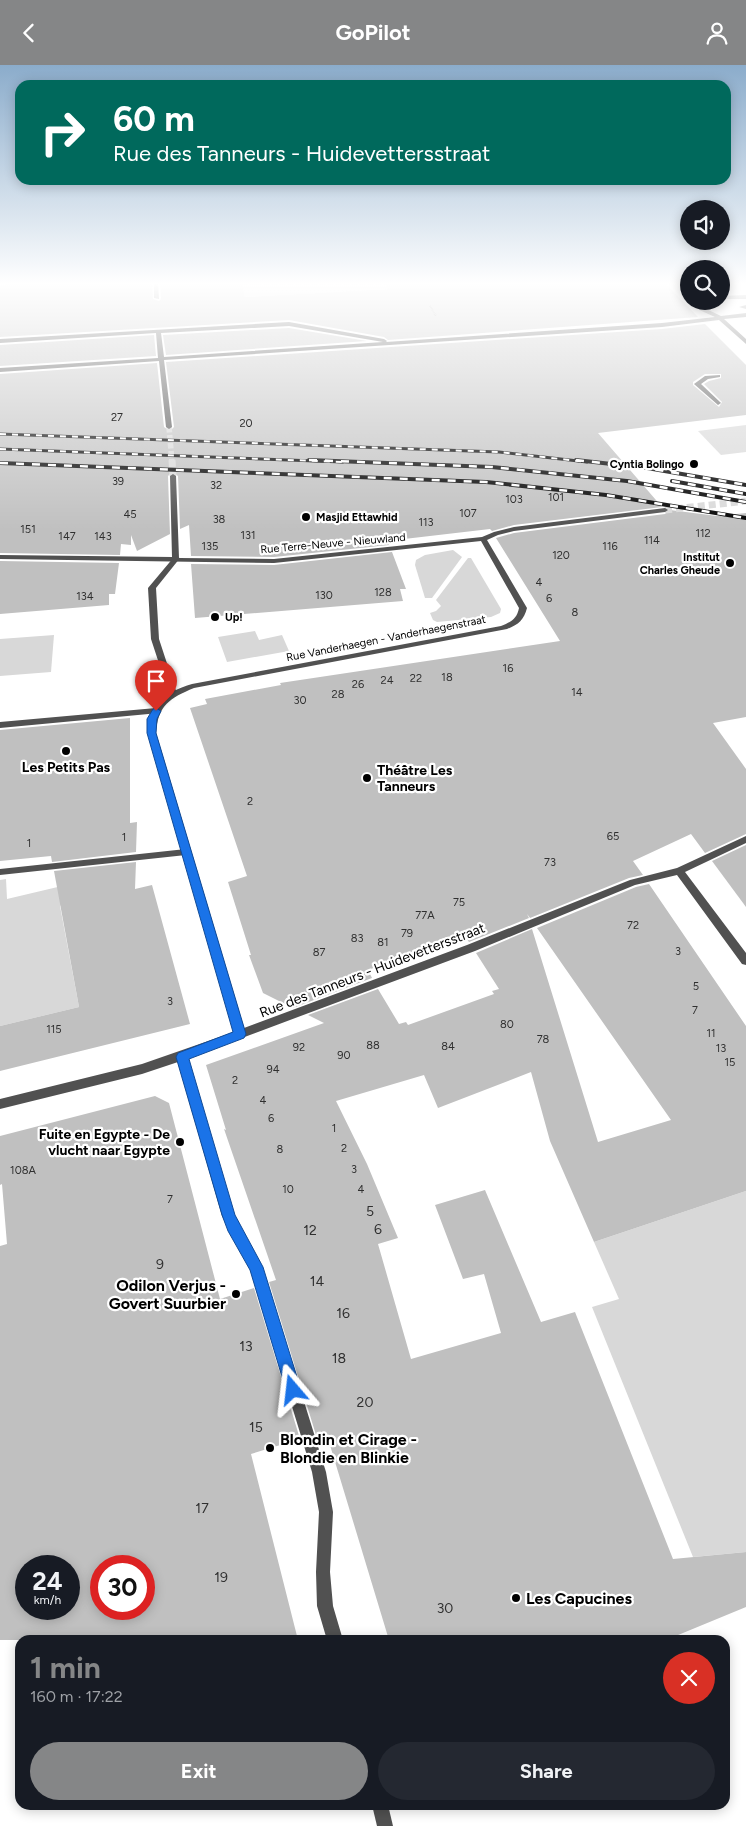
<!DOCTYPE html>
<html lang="en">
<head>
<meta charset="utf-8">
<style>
  body { margin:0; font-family:Figtree,sans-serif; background:#242831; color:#f1f3f6; height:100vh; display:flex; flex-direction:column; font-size:19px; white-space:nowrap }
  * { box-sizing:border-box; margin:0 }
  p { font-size:16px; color:#9ea1a6 }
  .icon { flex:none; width:28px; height:28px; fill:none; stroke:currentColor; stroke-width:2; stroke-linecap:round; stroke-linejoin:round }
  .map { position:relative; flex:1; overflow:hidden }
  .details { position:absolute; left:15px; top:1570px; width:715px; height:175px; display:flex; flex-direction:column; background:#171b24; border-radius:15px; box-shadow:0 2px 12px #0003 }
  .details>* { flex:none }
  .guide { position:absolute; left:15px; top:15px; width:716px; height:105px; border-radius:15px; box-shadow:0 2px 12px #0003; background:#00695c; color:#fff; overflow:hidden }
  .fabs { position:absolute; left:680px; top:135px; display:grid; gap:10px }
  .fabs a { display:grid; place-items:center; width:50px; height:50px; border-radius:50%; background:#171b24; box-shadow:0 2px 12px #0003; font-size:25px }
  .speed { position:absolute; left:15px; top:1490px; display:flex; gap:10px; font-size:25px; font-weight:700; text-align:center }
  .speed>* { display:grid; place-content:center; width:65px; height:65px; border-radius:50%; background:#171b24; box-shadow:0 2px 12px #0003; line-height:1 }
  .speed small { font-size:12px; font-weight:400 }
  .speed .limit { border:8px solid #d22; background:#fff; color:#111 }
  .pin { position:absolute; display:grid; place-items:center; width:42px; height:42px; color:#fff; margin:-51px -21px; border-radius:50% 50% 50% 0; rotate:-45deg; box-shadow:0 0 5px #0007 }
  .pin .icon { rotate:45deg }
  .me { position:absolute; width:55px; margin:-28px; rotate:343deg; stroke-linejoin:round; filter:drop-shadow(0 0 4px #0008) }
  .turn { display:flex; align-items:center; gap:18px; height:105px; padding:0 15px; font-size:22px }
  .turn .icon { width:65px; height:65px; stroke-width:2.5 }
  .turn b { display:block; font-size:35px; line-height:42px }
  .round { display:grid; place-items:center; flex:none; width:52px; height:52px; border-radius:26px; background:#242831 }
  .summary { display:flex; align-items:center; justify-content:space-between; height:85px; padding:0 15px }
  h1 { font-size:30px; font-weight:700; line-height:38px; color:#858687 }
  .primary-button { display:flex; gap:10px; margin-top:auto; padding:10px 15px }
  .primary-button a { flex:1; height:58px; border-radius:30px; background:#858687; color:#fff; font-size:20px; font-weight:700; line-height:58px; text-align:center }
  .primary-button a+a { background:#242831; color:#f1f3f6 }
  header { display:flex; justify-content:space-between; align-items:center; height:65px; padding:0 15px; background:#858687; color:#fff; font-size:22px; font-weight:700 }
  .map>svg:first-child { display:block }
</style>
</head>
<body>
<header><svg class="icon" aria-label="back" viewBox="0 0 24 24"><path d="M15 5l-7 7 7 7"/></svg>GoPilot<svg class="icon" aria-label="person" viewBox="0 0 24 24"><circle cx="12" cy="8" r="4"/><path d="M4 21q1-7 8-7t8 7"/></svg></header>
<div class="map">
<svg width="746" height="1761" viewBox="0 0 746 1761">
  <rect width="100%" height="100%" fill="#fff"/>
  <g fill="#d8d8d8">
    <polygon points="242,218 385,218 388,224 245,232"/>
    <polygon points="746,360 746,387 721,390 698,366"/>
    <polygon points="453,485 462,492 432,533 425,533 415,500 416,495 425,490"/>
    <polygon points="468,493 471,493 501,544 500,548 491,552 437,557 433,555 430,548 436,546 441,541 436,535"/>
    <polygon points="255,566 259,575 282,570 289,586 227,597 218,572"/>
    <polygon points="54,570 51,607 0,611 0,574"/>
    <polygon points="6,814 7,834 83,816 60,841 79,942 0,961 0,815"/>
    <polygon points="746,1126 746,1487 693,1492 592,1242 619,1234 594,1177"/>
  </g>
  <g fill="#c0c0c0" fill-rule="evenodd">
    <polygon points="15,218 152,218 153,234 159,236 161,234 160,218 242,218 245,232 388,224 385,218 665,218 698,252 388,275 384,272 289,255 0,272 0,220"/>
    <path d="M705,259L746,300V350L598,368L662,442L514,460L492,466L490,464L387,476L389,480L274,492L191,491L189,460L180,464L178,411L172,407L168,411L170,469L137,486L131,470V480L121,479L120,490L0,488V309L157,298L164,362L170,366L174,362L166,297L662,264ZM705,309H721V313L709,316L704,319L722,337L719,342L693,320V317Z"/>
    <polygon points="289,263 367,276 166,290 163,270"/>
    <polygon points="154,270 156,291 0,301 0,280"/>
    <polygon points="670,445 717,451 746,448 746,652 713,658 746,704 746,769 705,788 691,769 633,796 643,810 629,813 530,853 527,849 529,853 469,877 464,870 368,905 372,913 293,943 263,928 249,890 251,890 228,817 247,811 190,643 207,639 205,634 281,620 280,618 560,576 496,473 514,468 665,449"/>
    <polygon points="392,487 406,524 400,524 403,536 195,553 191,499 274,500"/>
    <polygon points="0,496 119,498 115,529 109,529 109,540 0,549"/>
    <polygon points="130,653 130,758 137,757 136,787 52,797 51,791 0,796 0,665"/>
    <polygon points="746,780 746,842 712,796"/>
    <polygon points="136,797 135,824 152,820 190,959 0,1006 0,961 79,942 54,806"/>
    <polygon points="649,819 746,961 746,1126 594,1177 550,1076 531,1007 438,1043 424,1010 336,1036 367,1099 398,1173 378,1179 411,1294 501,1268 484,1209 463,1214 435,1140 485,1125 541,1257 575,1247 673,1494 746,1487 746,1542 666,1575 389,1575 326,1367 316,1370 269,1217 276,1215 224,1064 226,1065 206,1000 324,958 308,950 378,924 399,959 406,957 408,960 494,929 492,926 499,924 476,888 532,864 598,1077 671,1055 537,863 636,822"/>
    <path d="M155,1031L169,1038L220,1234L254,1223L300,1374L251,1389L298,1575H0V1181L7,1179L2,1119L0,1120V1071ZM26,1501H69V1544H26ZM101,1501H144V1544H101Z"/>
  </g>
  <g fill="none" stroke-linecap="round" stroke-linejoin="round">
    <polyline stroke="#d9d9d9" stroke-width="5.5" stroke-dasharray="5.5 2.5" stroke-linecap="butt" points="169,362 172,397"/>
    <g stroke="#d9d9d9" stroke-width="7" stroke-dasharray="7 4" stroke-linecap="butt">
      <polyline points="172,395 173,411"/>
      <polyline points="665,445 746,436"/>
    </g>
    <polyline stroke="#737373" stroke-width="2" stroke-dasharray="0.5 1" stroke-linecap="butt" points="430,241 436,251"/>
    <g fill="#515151" fill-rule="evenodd">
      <polygon points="720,310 720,312 708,314 701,319 720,337 721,338 718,340 694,319 705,311"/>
      <polygon points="174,492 180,493 156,523 159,574 177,629 173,631 169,629 151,574 148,523"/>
      <polygon points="156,643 159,644 159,648 0,663 0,657"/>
    </g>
    <g fill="#515151" fill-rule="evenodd">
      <polygon points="679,218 684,218 689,223 689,227"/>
      <polygon points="746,240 746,244 739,242"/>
      <polygon points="186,784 191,787 186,790 0,810 0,804"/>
    </g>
    <g fill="#515151" fill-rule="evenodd">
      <polygon points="154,218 158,218 159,234 154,233"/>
      <polygon points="746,230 746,234 721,234 721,231"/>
      <path d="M698,236H703L700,241L721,251L746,248V252L724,254L746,274V279L719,255L662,262L164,295L172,362L169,364L166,362L159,296L0,307V303L158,293L156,268L0,278V274L289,257L384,274L387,276L386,277L662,258L715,252L695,243ZM289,261L383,277L164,292L161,268Z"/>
      <path d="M173,409L176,411L179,493L274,494L482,472L494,467L514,462L665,443L668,445L665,447L514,466L498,470L487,475L527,543C524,555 518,560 507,564L194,623C170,633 158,640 156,668L244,963L467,880L630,815L677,803L746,771V778L685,807L746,888V900L742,899L677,810L635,820L475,886L188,993L234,1149L262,1202L326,1407L333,1447L330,1507L333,1541L343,1575H327L317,1541L316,1507L319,1447L312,1407L250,1204L222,1151L178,997L142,1009L0,1044V1034L142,999L234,967L148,668C150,639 165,627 192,619L501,561C511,557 517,554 519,543L481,476L274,498L0,494V490L172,492L170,411Z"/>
      <polygon points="372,1740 388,1740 393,1761 377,1761"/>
    </g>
    <g stroke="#000" stroke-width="3">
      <g id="rail-far1">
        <polyline points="0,369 499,387 587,397"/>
        <polyline points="0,384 343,397"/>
      </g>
    </g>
    <g stroke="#000" stroke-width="4">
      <g id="rail">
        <polyline points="309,395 492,402 627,416 746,437"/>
        <polyline points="576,395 647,403 746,420"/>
        <polyline points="0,398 486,417 606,430 746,453"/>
        <polyline points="672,416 746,429"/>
      </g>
    </g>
    <use href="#rail-far1" stroke="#fff" stroke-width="2" stroke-dasharray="6" stroke-linecap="butt"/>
    <use href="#rail" stroke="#fff" stroke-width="2.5" stroke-dasharray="8" stroke-linecap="butt"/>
  </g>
  <linearGradient id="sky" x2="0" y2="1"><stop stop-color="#8baccb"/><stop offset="0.47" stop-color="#fff"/><stop offset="1" stop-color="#fff" stop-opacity="0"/></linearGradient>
  <rect width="746" height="465" fill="url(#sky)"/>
  <polygon fill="#1a73e8" stroke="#114b97" points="156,643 161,646 157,654 156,668 246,969 244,973 189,994 235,1150 263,1202 301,1325 299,1331 293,1333 288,1331 286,1325 250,1205 228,1166 222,1150 176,992 178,988 233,967 147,668 147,654 153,644"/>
  <g fill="#000" stroke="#fff" stroke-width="2">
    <circle cx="694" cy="399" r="5"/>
    <circle cx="306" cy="452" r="5"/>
    <circle cx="730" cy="498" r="5"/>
    <circle cx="215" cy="552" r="5"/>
    <circle cx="66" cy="686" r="5"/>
    <circle cx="367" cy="713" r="5"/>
    <circle cx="180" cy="1077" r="5"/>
    <circle cx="236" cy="1229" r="5"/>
    <circle cx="270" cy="1383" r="5"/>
    <circle cx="516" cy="1533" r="5"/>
  </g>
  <g text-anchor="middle" stroke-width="4.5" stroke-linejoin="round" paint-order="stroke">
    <g font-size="11" fill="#303030">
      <text x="117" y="356">27</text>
      <text x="246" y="362">20</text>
      <text x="118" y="420">39</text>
      <text x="216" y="424">32</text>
      <text x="556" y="436">101</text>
      <text x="514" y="438">103</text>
      <text x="468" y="452">107</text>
      <text x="130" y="453">45</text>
      <text x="219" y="458">38</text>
      <text x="426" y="461">113</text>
      <text x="28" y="468">151</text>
      <text x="703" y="472">112</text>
      <text x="248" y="474">131</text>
      <text x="67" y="475">147</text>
      <text x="103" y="475">143</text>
      <text x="652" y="479">114</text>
      <text x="210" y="485">135</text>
      <text x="610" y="485">116</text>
      <text x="561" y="494">120</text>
      <text x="539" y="521">4</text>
      <text x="383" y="531">128</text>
      <text x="324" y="534">130</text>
      <text x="85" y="535">134</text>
      <text x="549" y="537">6</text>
      <text x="575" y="551">8</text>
      <text x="508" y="607">16</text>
      <text x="447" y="616">18</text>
      <text x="416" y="617">22</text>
      <text x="387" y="619">24</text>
      <text x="358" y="623">26</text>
      <text x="577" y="631">14</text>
      <text x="338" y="633">28</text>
      <text x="300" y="639">30</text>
      <text x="250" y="740">2</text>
      <text x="613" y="775">65</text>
      <text x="124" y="776">1</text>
      <text x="29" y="782">1</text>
      <text x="550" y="801">73</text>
      <text x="459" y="841">75</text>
      <text x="425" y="854">77A</text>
      <text x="633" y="864">72</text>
      <text x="407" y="872">79</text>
      <text x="357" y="877">83</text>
      <text x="383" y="881">81</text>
      <text x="678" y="890">3</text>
      <text x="319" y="891">87</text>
      <text x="696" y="925">5</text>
      <text x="170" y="940">3</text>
      <text x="695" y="949">7</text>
      <text x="507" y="963">80</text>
      <text x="54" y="968">115</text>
      <text x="711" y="972">11</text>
      <text x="543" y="978">78</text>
      <text x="373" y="984">88</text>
      <text x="448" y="985">84</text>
      <text x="299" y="986">92</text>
      <text x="721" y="987">13</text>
      <text x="344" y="994">90</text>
      <text x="730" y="1001">15</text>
      <text x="273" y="1008">94</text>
      <text x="235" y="1019">2</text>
      <text x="263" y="1039">4</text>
      <text x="271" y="1057">6</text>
      <text x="334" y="1067">1</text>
      <text x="344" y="1087">2</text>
      <text x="280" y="1088">8</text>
      <text x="354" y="1108">3</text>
      <text x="23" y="1109">108A</text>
      <text x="288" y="1128">10</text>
      <text x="361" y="1128">4</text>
      <text x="170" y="1138">7</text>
    </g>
    <g font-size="11" font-weight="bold" fill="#000" stroke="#fff" text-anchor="end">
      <text x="684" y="403">Cyntia Bolingo</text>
      <text x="316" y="456" text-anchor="start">Masjid Ettawhid</text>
      <text x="720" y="496">Institut<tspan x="720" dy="13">Charles Gheude</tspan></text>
      <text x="225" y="556" text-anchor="start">Up!</text>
    </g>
    <g font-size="11" fill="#000" stroke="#fff">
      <text transform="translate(333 478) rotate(-5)" y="4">Rue Terre-Neuve - Nieuwland</text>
      <text transform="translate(386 573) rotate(-11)" y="4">Rue Vanderhaegen - Vanderhaegenstraat</text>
    </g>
    <g font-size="14" font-weight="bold" fill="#000" stroke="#fff">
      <text x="66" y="707">Les Petits Pas</text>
      <text x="377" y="710" text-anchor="start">Théâtre Les<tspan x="377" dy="16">Tanneurs</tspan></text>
      <text x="170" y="1074" text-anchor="end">Fuite en Egypte - De<tspan x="170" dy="16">vlucht naar Egypte</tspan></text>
    </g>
    <g font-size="14" fill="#000" stroke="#fff">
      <text transform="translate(372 905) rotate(-21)" y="5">Rue des Tanneurs - Huidevettersstraat</text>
    </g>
    <g font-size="14" fill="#303030">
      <text x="370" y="1151">5</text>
      <text x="378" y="1169">6</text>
      <text x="310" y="1170">12</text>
      <text x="160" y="1204">9</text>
      <text x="317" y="1221">14</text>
      <text x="343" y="1253">16</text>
      <text x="246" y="1286">13</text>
      <text x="339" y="1298">18</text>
      <text x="365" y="1342">20</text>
      <text x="256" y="1367">15</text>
      <text x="202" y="1448">17</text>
      <text x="221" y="1517">19</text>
      <text x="445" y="1548">30</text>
    </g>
    <g font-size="16" font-weight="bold" fill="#000" stroke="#fff" text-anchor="start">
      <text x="226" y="1226" text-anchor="end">Odilon Verjus -<tspan x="226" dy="18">Govert Suurbier</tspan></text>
      <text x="280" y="1380">Blondin et Cirage -<tspan x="280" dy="18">Blondie en Blinkie</tspan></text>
      <text x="526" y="1539">Les Capucines</text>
    </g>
  </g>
</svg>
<div class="fabs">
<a><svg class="icon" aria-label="sound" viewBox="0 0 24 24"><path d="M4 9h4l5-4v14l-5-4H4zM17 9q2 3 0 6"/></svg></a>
<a><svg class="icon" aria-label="search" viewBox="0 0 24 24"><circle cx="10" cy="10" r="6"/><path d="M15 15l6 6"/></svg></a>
</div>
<div class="speed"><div>24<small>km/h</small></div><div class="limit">30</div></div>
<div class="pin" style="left:156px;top:646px;background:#d93025"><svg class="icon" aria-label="arrive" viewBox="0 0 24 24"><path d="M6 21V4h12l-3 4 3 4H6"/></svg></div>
<svg class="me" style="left:293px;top:1325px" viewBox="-20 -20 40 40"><path d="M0-17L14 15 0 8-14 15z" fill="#1a73e8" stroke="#fff" stroke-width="4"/></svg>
<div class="guide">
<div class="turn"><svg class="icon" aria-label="right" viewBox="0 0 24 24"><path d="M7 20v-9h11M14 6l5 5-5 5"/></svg><div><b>60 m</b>Rue des Tanneurs - Huidevettersstraat</div></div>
</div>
<section class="details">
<div class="summary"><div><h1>1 min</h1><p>160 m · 17:22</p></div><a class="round" style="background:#d93025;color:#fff"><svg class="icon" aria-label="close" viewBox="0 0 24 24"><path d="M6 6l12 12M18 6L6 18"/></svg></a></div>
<div class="primary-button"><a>Exit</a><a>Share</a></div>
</section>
</div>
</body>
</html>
